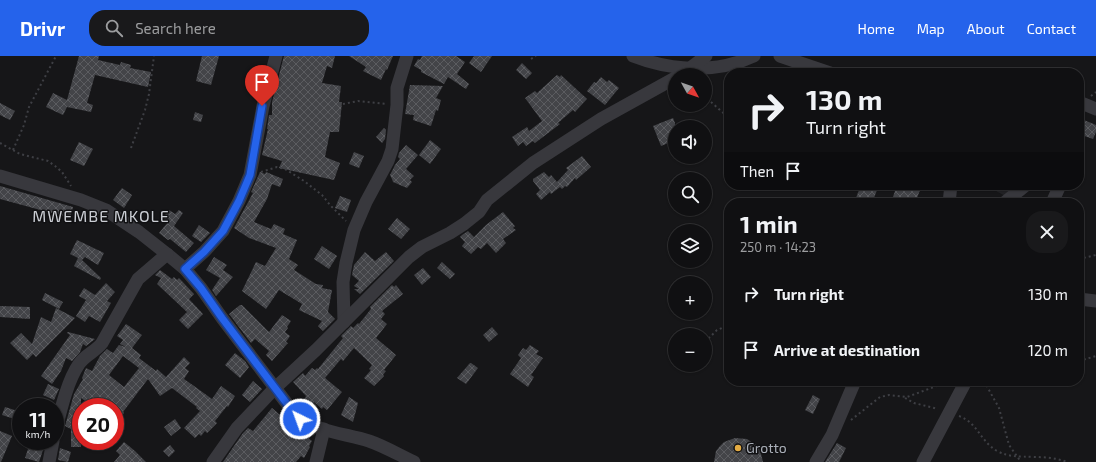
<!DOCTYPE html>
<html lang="en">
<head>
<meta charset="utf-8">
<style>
  body { margin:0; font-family:"Exo 2",sans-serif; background:#19191b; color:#f1f3f6; height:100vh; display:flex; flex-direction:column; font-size:15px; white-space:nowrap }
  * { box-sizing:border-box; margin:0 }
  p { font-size:13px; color:#9c9d9f }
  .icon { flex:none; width:22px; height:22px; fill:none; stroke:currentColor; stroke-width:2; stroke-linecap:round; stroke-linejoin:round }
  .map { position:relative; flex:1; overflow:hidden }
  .details { position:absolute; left:724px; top:142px; width:360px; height:188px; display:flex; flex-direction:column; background:#101012; border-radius:16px; box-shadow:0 1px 3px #0004,0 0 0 1px #303032 }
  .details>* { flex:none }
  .hud { position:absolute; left:724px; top:12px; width:360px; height:122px; border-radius:16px; box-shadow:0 1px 3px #0004,0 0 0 1px #303032; background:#101012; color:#f1f3f6; overflow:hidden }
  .needle { width:26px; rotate:130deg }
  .tools { position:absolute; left:668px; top:12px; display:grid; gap:8px }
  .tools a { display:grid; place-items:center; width:44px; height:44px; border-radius:50%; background:#101012; box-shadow:0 1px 3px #0004,0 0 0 1px #303032; font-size:20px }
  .speed { position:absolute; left:12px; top:342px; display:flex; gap:8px; font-size:20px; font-weight:700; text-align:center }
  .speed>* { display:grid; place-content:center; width:52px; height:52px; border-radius:50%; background:#101012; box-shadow:0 1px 3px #0004,0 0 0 1px #303032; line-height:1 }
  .speed small { font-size:10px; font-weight:400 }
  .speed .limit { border:6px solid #d22; background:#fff; color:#111 }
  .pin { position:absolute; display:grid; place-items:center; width:34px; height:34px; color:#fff; margin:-41px -17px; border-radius:50% 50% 50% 0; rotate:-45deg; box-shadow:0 0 4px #0007 }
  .pin .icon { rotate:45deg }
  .me { position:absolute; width:44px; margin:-22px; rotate:318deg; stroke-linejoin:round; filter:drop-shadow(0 0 3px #0008) }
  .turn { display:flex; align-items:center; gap:14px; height:84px; padding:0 16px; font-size:18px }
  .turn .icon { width:52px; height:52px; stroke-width:2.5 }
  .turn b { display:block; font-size:28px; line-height:34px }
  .then { display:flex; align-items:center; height:38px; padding:0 16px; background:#0003; gap:8px; font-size:15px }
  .round { display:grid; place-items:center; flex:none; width:42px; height:42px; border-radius:16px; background:#19191b }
  .head { display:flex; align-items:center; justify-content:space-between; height:68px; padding:0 16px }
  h1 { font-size:24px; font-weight:700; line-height:30px }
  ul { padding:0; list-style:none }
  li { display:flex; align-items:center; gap:12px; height:56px; padding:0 16px }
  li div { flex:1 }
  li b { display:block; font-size:15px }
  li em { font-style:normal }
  header { display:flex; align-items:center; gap:24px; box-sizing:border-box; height:56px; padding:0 20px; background:#2563eb; color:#fff }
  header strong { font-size:19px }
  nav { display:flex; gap:22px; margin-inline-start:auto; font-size:14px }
  .search { width:280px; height:36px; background:#19191b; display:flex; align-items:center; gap:10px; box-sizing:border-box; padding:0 14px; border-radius:16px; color:#9c9d9f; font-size:15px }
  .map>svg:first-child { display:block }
</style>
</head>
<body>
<header>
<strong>Drivr</strong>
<div class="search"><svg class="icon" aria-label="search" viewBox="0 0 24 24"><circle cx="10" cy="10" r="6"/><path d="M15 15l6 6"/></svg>Search here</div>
<nav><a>Home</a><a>Map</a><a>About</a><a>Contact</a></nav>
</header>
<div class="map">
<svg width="1096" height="406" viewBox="0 0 1096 406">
  <defs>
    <pattern id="building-cross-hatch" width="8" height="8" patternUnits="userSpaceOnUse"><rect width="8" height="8" fill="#434448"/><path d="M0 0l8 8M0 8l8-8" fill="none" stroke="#5b5c60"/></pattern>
  </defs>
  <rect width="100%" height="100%" fill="#161618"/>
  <polygon fill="#222225" points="985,129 1015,129 1009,142"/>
  <g fill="url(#building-cross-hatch)" fill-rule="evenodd">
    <polygon points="79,0 99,0 98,4 120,9 121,6 131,9 130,12 151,16 148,31 95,19 87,47 93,49 91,56 67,51 63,59 46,51 53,37 67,44"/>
    <polygon points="202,0 219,0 211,29 196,25"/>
    <polygon points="284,0 335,0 332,12 327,10 322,27 341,30 339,46 342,46 339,76 330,76 325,101 340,107 334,124 279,112 282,105 262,99 268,73 267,73 269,59 272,59 272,46"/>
    <polygon points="349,0 393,0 387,14 386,13 381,24 363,15 366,11"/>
    <polygon points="422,0 456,0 465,6 457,18 469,28 466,33 448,21 444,28 421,16 421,14 414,10 418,3 420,4"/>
    <polygon points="474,0 492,0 481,16 469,7"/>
    <polygon points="522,7 532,17 526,23 516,14"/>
    <polygon points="557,19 560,21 561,19 587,43 575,56 573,54 558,67 560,68 535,87 533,85 526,90 523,86 518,90 512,81 527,71 529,75 542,65 525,42 535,35 537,37"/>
    <polygon points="601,21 607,26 609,24 619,32 605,49 587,35 594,26 596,27"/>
    <polygon points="410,29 443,30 436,42 441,44 438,55 436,54 431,70 413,64 414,59 405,58"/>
    <polygon points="0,47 15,55 10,64 0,59"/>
    <polygon points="195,56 203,59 201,66 193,64"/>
    <polygon points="673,62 675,67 675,84 661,90 653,70"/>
    <polygon points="1079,62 1096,69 1096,76 1093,83 1079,78"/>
    <polygon points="384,72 386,74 385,83 382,87 376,81"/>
    <polygon points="430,84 441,93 430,108 419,99"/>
    <polygon points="79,86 93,93 84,110 70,104"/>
    <polygon points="406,89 418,99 406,113 414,120 410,124 412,126 407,132 393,126 392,123 390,119 395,109 400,103 398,101 399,97"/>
    <polygon points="354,96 364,100 359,112 349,108"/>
    <polygon points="582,100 591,111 576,124 575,122 567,131 565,130 562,133 560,131 551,138 550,136 541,144 536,138 540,134 533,125 533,123 544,116 549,121 551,119 557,126 568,114 566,112"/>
    <polygon points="260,116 265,118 266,116 283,123 280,131 272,128 267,143 254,166 271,173 274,168 285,173 283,178 297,184 289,203 298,209 294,214 316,228 323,229 322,232 332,234 328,256 335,263 323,275 318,270 322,265 299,254 302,248 279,234 266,253 242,235 256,206 265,210 276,192 249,182 234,172 253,137 251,136"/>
    <polygon points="861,129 879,129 872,147 854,147"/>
    <polygon points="897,129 922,129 915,147 900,147 892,144"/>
    <polygon points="0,130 73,151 70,162 0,143"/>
    <polygon points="122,132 132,139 124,152 113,144"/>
    <polygon points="340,140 351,144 347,156 335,152"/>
    <polygon points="169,154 175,158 179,154 183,157 174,170 194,187 186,196 170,183 168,184 159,177 168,166 162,162"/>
    <polygon points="503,156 514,169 515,170 513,172 516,174 503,183 506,187 496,197 487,187 481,193 478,191 471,198 462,190 465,186 460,181 462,179 468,175 474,181 486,169"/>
    <polygon points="397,162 410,173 401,183 388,173"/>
    <polygon points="199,169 210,177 201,186 192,180"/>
    <polygon points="77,184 104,197 98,209 85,201 82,204 101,222 100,224 74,210 78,202 70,198"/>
    <polygon points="322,190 337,200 329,213 314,203"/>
    <polygon points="365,196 375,205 386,196 394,205 360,238 354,233 359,233 354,230 359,225 352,219 354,209"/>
    <polygon points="214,201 227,209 223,214 233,221 216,240 212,234 220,222 206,214"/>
    <polygon points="442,206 455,218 450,223 437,212"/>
    <polygon points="423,212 431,221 422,229 414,219"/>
    <polygon points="160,214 172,223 174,221 177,224 179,222 194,238 189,243 203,258 188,273 179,264 187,256 157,228 161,222 155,219"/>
    <polygon points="106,227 115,236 107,245 111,247 100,266 89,260 85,266 76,260 86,244 79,240 84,232 95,239"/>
    <polygon points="392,229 394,231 396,229 403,238 382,255 385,258 381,263 387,268 376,282 396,299 384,314 386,315 383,319 384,320 374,330 364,322 371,314 369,313 372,309 354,292 343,305 341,303 325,322 342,336 327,354 323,351 322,353 314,346 309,356 300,351 306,340 293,326 303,317 305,320 312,312 315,314 317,312 318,313 343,282 341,280 351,270 353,272 358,267 359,268 371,253 370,251"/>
    <polygon points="45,237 63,246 59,253 42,244"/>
    <polygon points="240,249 242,249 269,276 282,259 291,265 287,271 288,272 285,276 290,280 286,286 288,287 272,305 266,299 269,295 255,283 251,287 229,258"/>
    <polygon points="0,250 30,251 30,263 0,261"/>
    <polygon points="56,252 75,262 36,301 33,298 27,304 10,287 21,277 32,288 41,261 51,266"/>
    <path d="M126,268L142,279L132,292L141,299L139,302L156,315L157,313L166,321L184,301L190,307L185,312L189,315L184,323L194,330L212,343L221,330L235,340L228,351L227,350L215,365L217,367L207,377L205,375L201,380L199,378L195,382L184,372L200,355L196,352L197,351L172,332L160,340L148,323L123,356L124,357L115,369V351H94L81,342V391H71V373L65,370L74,338L83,323L82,322L86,312L92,315L100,300L107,293L113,297L119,289L126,291L120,288L123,284L117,280ZM123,300L139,312L124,331L109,319Z"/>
    <polygon points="492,271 498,278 489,286 483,279"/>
    <polygon points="68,276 95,283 86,290 83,288 80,296 72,305 66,302 61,315 52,328 41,320 70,279 67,277"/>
    <polygon points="530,289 539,295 536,298 543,302 531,319 534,321 528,331 510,318 521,302 518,299 523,292 526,294"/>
    <polygon points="235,297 245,305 249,311 240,322 225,309"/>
    <polygon points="470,307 471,307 478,312 466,328 457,322"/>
    <polygon points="253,325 262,333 250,346 242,339"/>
    <polygon points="48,328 59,333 54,344 43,339"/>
    <polygon points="813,339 820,343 813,358 805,354"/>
    <polygon points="349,341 358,347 353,366 341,359"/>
    <polygon points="5,351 21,356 21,365 2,359"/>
    <polygon points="272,352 300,376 312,385 309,390 310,391 304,402 301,400 296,406 223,406 243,377 248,372 253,375"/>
    <polygon points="175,363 181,372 171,380 164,371"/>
    <polygon points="0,375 12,380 1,406 0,406"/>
    <polygon points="735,382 747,383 756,389 760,394 763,406 714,406 716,395 720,390 724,386"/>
    <polygon points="124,386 135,395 146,406 114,406 120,399 116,395"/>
    <polygon points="837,387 846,392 839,406 825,406"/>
    <polygon points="170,389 175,395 169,401 163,395"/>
    <polygon points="29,390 43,394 39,406 25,402"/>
    <polygon points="60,392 71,396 68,406 58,404"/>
  </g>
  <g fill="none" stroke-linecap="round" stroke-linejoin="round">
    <g stroke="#3e3f44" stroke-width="2" stroke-dasharray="2 3" stroke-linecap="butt">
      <polyline points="531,3 536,0"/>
      <polyline points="705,38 711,46 729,62"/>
      <polyline points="1091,40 1096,36"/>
      <polyline points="343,48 358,45 387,48"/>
      <polyline points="0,87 20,98 48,105 55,110 62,116 71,130"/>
      <polyline points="131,92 145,54 149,38 154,0"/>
      <polyline points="13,94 24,69 29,51 56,0"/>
      <polyline points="261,116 277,111 285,113 304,125 322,139 330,149 346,165"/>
      <polyline points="1079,203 1096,199"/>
      <polyline points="705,286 717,274 729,269"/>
      <polyline points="1079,305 1096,300"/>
      <polyline points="984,325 999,352 1009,389 1021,406"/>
      <polyline points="905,342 914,347 938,353"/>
      <path d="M959,360C978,367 980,385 997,395C1011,402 1019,400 1034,401C1045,401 1057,402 1067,406"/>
      <polyline points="851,364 880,341 889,339 907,341 950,325"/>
    </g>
    <g stroke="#38383d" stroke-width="13">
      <path d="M633,0C671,15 716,18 754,0"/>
      <polyline points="780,0 830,17"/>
      <polyline points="689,13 706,0"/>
      <polyline points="1079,46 1096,53"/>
      <path d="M0,120L81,144L106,154L139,176L167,198L185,213L201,232L222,262L294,357C315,376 343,377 369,385C384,390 399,399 414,406"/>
      <polyline points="949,147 951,129"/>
      <polyline points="1004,147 1026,129"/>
      <polyline points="1052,147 1060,129"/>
      <polyline points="185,213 204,196 223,175 239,145 250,119 263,50 276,0"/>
      <polyline points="1079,243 1096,245"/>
      <polyline points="344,266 343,226 346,207 354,174 366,146 388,105 392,93 397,49 397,32 407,0"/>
      <path d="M55,377C60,357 67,325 79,308C85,299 95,296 102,287L138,223L167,198"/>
      <polyline points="49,406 53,385"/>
      <polyline points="213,406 237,372 275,332 316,294 409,201 422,191 450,177 464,168 479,156 487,144 533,107 601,63 675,22"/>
      <polyline points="316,406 324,373"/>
      <polyline points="816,406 832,379 855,325"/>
      <polyline points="923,406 966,325"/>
    </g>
  </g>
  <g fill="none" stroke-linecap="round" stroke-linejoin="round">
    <g stroke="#184099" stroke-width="10">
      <polyline id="route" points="262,50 250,119 239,145 223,175 204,196 185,213 201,232 222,262 294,357 300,363"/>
    </g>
    <use href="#route" stroke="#2563eb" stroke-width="7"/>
  </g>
  <circle fill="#e3ab43" stroke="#111113" stroke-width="1.5" cx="738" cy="392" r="4"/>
  <g text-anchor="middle" stroke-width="3" stroke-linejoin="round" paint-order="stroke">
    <g font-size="14" fill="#a9aeb7" stroke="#111113" text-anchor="start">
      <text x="746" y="397">Grotto</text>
    </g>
    <g font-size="16" letter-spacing="1" fill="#cacdd3" stroke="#111113">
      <text x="101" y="166">MWEMBE MKOLE</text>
    </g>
  </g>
</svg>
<div class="tools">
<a><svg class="needle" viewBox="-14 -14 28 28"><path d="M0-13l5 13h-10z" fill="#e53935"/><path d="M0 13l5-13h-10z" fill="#9c9d9f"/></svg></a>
<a><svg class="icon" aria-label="sound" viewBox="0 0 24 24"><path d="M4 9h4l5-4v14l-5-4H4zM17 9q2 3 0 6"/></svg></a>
<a><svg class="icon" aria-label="search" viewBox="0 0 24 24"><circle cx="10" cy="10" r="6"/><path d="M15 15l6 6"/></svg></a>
<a><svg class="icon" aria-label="layers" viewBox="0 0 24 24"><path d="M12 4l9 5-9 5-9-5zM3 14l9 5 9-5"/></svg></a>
<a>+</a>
<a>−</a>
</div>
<div class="speed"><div>11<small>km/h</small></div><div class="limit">20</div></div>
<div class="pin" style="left:262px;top:50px;background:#d93025"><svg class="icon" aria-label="arrive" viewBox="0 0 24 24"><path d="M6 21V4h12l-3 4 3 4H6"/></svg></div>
<svg class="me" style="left:300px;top:363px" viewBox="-20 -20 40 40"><circle r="17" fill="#2563eb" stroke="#fff" stroke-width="3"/><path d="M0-11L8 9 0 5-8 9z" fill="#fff"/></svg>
<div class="hud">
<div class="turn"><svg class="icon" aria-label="right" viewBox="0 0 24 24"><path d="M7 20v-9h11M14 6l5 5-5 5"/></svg><div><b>130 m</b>Turn right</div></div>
<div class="then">Then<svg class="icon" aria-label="arrive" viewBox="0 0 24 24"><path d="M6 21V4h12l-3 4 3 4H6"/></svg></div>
</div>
<section class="details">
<div class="head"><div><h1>1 min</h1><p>250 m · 14:23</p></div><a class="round"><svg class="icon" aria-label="close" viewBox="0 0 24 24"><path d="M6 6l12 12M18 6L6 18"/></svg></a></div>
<ul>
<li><svg class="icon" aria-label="right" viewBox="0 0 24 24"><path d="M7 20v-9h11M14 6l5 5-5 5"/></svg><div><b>Turn right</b></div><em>130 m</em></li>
<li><svg class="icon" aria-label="arrive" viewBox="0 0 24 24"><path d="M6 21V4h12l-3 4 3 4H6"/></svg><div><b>Arrive at destination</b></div><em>120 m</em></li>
</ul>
</section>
</div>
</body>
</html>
